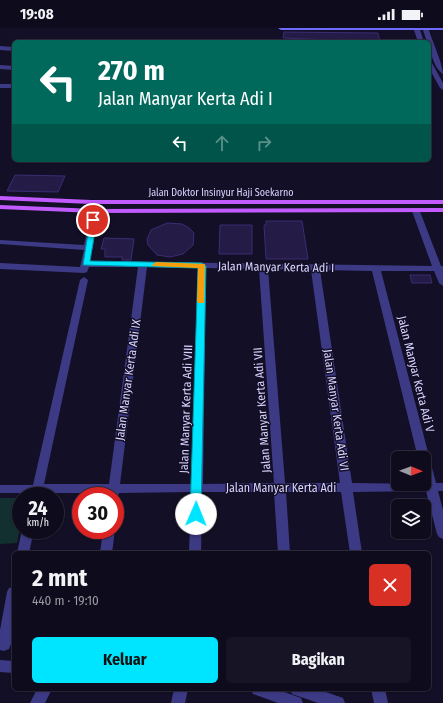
<!DOCTYPE html>
<html lang="id">
<head>
<meta charset="utf-8">
<style>
  body { margin:0; font-family:"Fira Sans Condensed",sans-serif; background:#171425; color:#f1f3f6; height:100vh; display:flex; flex-direction:column; font-size:15px; white-space:nowrap }
  * { box-sizing:border-box; margin:0 }
  p { font-size:13px; color:#9b9ba3 }
  .icon { flex:none; width:22px; height:22px; fill:none; stroke:currentColor; stroke-width:2; stroke-linecap:round; stroke-linejoin:round }
  .map { position:relative; flex:1; overflow:hidden }
  .side { position:absolute; left:12px; top:523px; width:419px; height:140px; display:flex; flex-direction:column; background:#0e0b1c; border-radius:6px; box-shadow:0 1px 3px #0004,0 0 0 1px #2e2b3b }
  .side>* { flex:none }
  .hud { position:absolute; left:12px; top:12px; width:419px; height:122px; border-radius:6px; box-shadow:0 1px 3px #0004,0 0 0 1px #2e2b3b; background:#00695c; color:#fff; overflow:hidden }
  .needle { width:26px; rotate:91deg }
  .buttons { position:absolute; left:391px; top:423px; display:grid; gap:8px }
  .buttons a { display:grid; place-items:center; width:40px; height:40px; border-radius:6px; background:#0e0b1c; box-shadow:0 1px 3px #0004,0 0 0 1px #2e2b3b; font-size:20px }
  .speed { position:absolute; left:12px; top:459px; display:flex; gap:8px; font-size:20px; font-weight:700; text-align:center }
  .speed>* { display:grid; place-content:center; width:52px; height:52px; border-radius:50%; background:#0e0b1c; box-shadow:0 1px 3px #0004,0 0 0 1px #2e2b3b; line-height:1 }
  .speed small { font-size:10px; font-weight:400 }
  .speed .limit { border:6px solid #d22; background:#fff; color:#111 }
  .pin { position:absolute; display:grid; place-items:center; width:34px; height:34px; color:#fff; margin:-17px; border:2px solid #fff; border-radius:50%; box-shadow:0 1px 4px #0007 }
  .me { position:absolute; width:44px; margin:-22px; rotate:1deg; stroke-linejoin:round; filter:drop-shadow(0 0 3px #0008) }
  .turn { display:flex; align-items:center; gap:14px; height:84px; padding:0 20px; font-size:18px }
  .turn .icon { width:52px; height:52px; stroke-width:2.5 }
  .turn b { display:block; font-size:28px; line-height:34px }
  .lanes { display:flex; align-items:center; height:38px; padding:0 20px; background:#0003; justify-content:center; gap:20px; direction:ltr }
  .lanes .off { opacity:.35 }
  .round { display:grid; place-items:center; flex:none; width:42px; height:42px; border-radius:6px; background:#171425 }
  .head { display:flex; align-items:center; justify-content:space-between; height:68px; padding:0 20px }
  h1 { font-size:24px; font-weight:700; line-height:30px }
  .action { display:flex; gap:8px; margin-top:auto; padding:8px 20px }
  .action a { flex:1; height:46px; border-radius:6px; background:#00e5ff; color:#111; font-size:16px; font-weight:700; line-height:46px; text-align:center }
  .action a+a { background:#171425; color:#f1f3f6 }
  .status { display:flex; justify-content:space-between; align-items:center; height:28px; padding:0 20px; background:#0e0b1c; direction:ltr }
  .status svg { height:11px; fill:currentColor }
  .map>svg:first-child { display:block }
</style>
</head>
<body>
<div class="status"><b>19:08</b><svg viewBox="0 0 49 12"><path d="M0 12V9h3v3zM5 12V6h3v6zM10 12V3h3v9zM15 12V0h3v12zM26 1h20v11H26zM47 4h2v5h-2z"/></svg></div>
<div class="map">
<svg width="443" height="675" viewBox="0 0 443 675">
  <rect width="100%" height="100%" fill="#130f26"/>
  <polygon fill="#12302f" points="0,470 21,470 21,495 17,515 0,516"/>
  <g fill="#241b47" stroke="#3b2d73">
    <polygon points="284,4 378,5 380,14 283,10"/>
    <polygon points="15,147 65,148 58,164 7,163"/>
    <polygon points="266,193 302,193 308,231 266,231 264,197 266,197"/>
    <polygon points="167,195 182,196 189,200 194,205 193,217 183,226 170,229 157,227 148,217 147,211 151,202"/>
    <polygon points="220,197 252,197 252,226 219,226"/>
    <polygon points="104,210 134,211 131,232 122,232 122,229 105,229 105,221 101,221"/>
    <polygon points="410,247 430,247 432,255 412,255"/>
  </g>
  <g fill="none" stroke-linecap="round" stroke-linejoin="round">
    <g fill="#3d3a85" fill-rule="evenodd">
      <polygon points="417,0 420,2 424,14 418,14 414,2"/>
      <path d="M426,0L429,2C432,13 443,36 443,46C435,41 429,23 429,14H427L423,2Z"/>
      <polygon points="0,18 14,19 14,23 0,22"/>
      <polygon points="429,33 432,35 443,55 443,62 440,60 429,40"/>
      <polygon points="0,37 14,38 14,42 0,41"/>
      <rect x="0" y="56" width="14" height="4"/>
      <path d="M92,181H98L99,183L90,233L432,238L412,183L413,181H419L441,238H443V258L439,255L434,243H381L436,455H443V463H438L443,482V511L439,509L437,506L426,463L353,464L362,525H350L341,464H286L290,525H278L274,464H202L201,525H189L191,464L119,465L117,471L115,472V468H107L108,465H42V468H30L31,465H0V457H33L80,252L84,249L88,252L44,456H109L138,239H89L87,244L84,245L0,241V235L80,239L84,222L0,216V212L84,217ZM147,239L198,240L191,456H120ZM206,240L259,241L274,455L203,456ZM268,241L311,242L340,455H285ZM320,242L372,243L418,430H424V456L352,455Z"/>
      <polygon points="22,502 34,502 29,525 17,525"/>
      <polygon points="103,502 115,502 112,525 100,525"/>
      <path d="M14,559C14,578 18,603 9,621L4,623L0,622V602L7,564L9,560Z"/>
      <polygon points="0,632 14,633 14,645 0,644"/>
      <polygon points="37,661 52,661 45,675 30,675"/>
      <polygon points="174,661 188,661 185,675 171,675"/>
      <polygon points="251,661 276,661 301,670 303,675 278,675 253,666"/>
      <polygon points="290,661 317,661 343,670 345,675 318,675 292,666"/>
      <polygon points="371,661 385,661 388,675 374,675"/>
    </g>
    <polygon fill="#6f6bff" fill-rule="evenodd" points="278,0 443,0 443,2 281,2"/>
    <g fill="#c25bff" fill-rule="evenodd">
      <polygon points="0,168 91,172 443,172 443,176 91,176 0,172"/>
      <polygon points="0,177 95,181 443,180 443,184 95,185 0,181"/>
    </g>
  </g>
  <polygon fill="#00e5ff" stroke="#0095a6" points="93,190 97,192 90,233 202,235 206,238 201,486 200,489 196,490 190,486 198,240 83,237 90,192"/>
  <polygon fill="#f59e0b" points="156,234 205,236 204,275 198,275 197,273 198,240 153,238 152,237"/>
  <g text-anchor="middle" stroke-width="3" stroke-linejoin="round" paint-order="stroke">
    <g font-size="10" fill="#d9d4ff" stroke="#130f26">
      <text x="221" y="168">Jalan Doktor Insinyur Haji Soekarno</text>
    </g>
    <g font-size="12" fill="#d9d4ff" stroke="#130f26">
      <text transform="translate(276 239) rotate(1)" y="4">Jalan Manyar Kerta Adi I</text>
      <text transform="translate(416 346) rotate(76)" y="4">Jalan Manyar Kerta Adi V</text>
      <text transform="translate(128 352) rotate(-82)" y="4">Jalan Manyar Kerta Adi IX</text>
      <text transform="translate(186 381) rotate(-88)" y="4">Jalan Manyar Kerta Adi VIII</text>
      <text transform="translate(262 382) rotate(-94)" y="4">Jalan Manyar Kerta Adi VII</text>
      <text transform="translate(336 382) rotate(82)" y="4">Jalan Manyar Kerta Adi VI</text>
      <text x="281" y="464">Jalan Manyar Kerta Adi</text>
    </g>
  </g>
</svg>
<div class="buttons">
<a><svg class="needle" viewBox="-14 -14 28 28"><path d="M0-13l5 13h-10z" fill="#e53935"/><path d="M0 13l5-13h-10z" fill="#9b9ba3"/></svg></a>
<a><svg class="icon" aria-label="layers" viewBox="0 0 24 24"><path d="M12 4l9 5-9 5-9-5zM3 14l9 5 9-5"/></svg></a>
</div>
<div class="speed"><div>24<small>km/h</small></div><div class="limit">30</div></div>
<div class="pin" style="left:93px;top:192px;background:#d93025"><svg class="icon" aria-label="arrive" viewBox="0 0 24 24"><path d="M6 21V4h12l-3 4 3 4H6"/></svg></div>
<svg class="me" style="left:196px;top:486px" viewBox="-20 -20 40 40"><circle r="19" fill="#fff"/><path d="M0-13L10 11 0 6-10 11z" fill="#00e5ff"/></svg>
<div class="hud">
<div class="turn"><svg class="icon" aria-label="left" viewBox="0 0 24 24"><path d="M17 20v-9H6M10 6l-5 5 5 5"/></svg><div><b>270 m</b>Jalan Manyar Kerta Adi I</div></div>
<div class="lanes"><svg class="icon" aria-label="left" viewBox="0 0 24 24"><path d="M17 20v-9H6M10 6l-5 5 5 5"/></svg><svg class="icon off" aria-label="ahead" viewBox="0 0 24 24"><path d="M12 20V5M6 11l6-6 6 6"/></svg><svg class="icon off" aria-label="right" viewBox="0 0 24 24"><path d="M7 20v-9h11M14 6l5 5-5 5"/></svg></div>
</div>
<section class="side">
<div class="head"><div><h1>2 mnt</h1><p>440 m · 19:10</p></div><a class="round" style="background:#d93025;color:#fff"><svg class="icon" aria-label="close" viewBox="0 0 24 24"><path d="M6 6l12 12M18 6L6 18"/></svg></a></div>
<div class="action"><a>Keluar</a><a>Bagikan</a></div>
</section>
</div>
</body>
</html>
